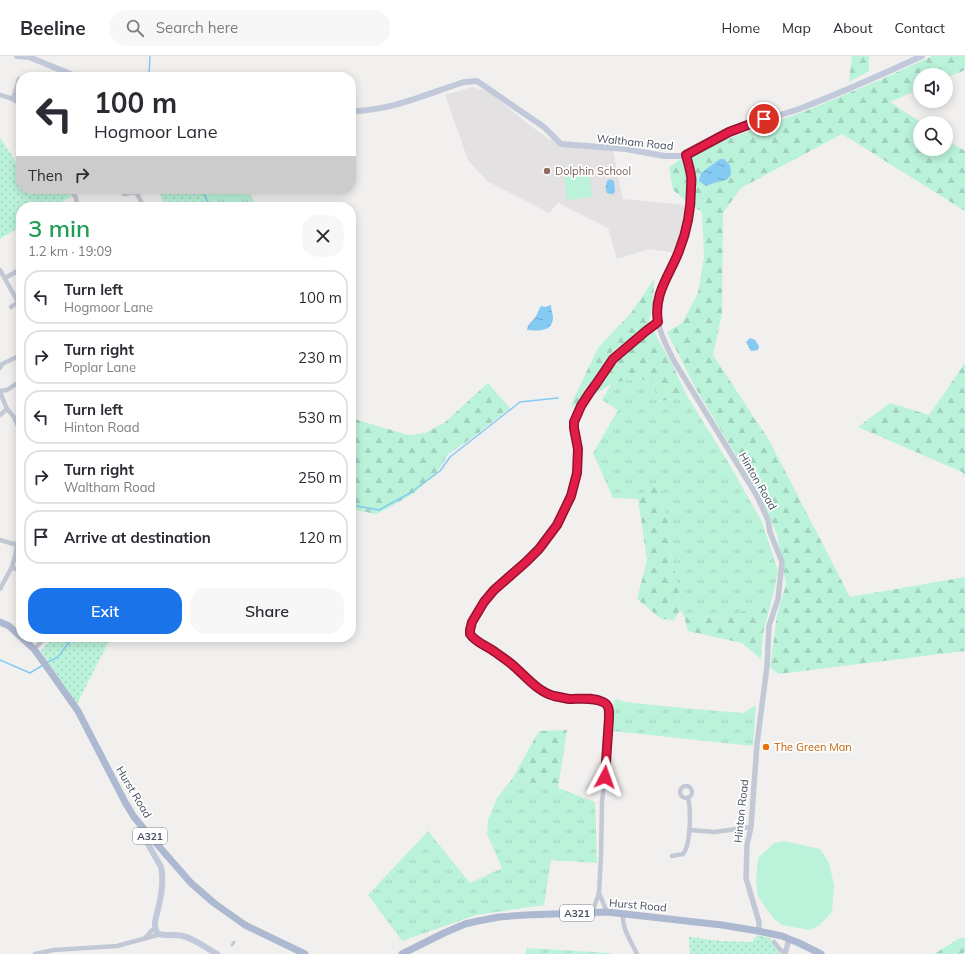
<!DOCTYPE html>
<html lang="en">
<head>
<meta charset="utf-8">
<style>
  body { margin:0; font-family:Mulish,sans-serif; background:#f7f7f7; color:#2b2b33; height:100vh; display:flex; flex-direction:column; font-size:15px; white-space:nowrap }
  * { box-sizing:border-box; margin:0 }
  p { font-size:13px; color:#7c7c81 }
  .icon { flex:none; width:22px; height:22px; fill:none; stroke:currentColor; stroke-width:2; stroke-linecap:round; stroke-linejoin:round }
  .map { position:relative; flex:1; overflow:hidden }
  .panel { position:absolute; left:16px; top:146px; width:340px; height:440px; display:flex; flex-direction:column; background:#fff; border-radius:16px; box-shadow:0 2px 10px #0003 }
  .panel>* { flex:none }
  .guide { position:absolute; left:16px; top:16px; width:340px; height:122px; border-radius:16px; box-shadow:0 2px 10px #0003; background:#fff; color:#2b2b33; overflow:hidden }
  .fabs { position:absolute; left:913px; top:12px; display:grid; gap:8px }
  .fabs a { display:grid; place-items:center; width:40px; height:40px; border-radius:50%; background:#fff; box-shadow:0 2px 10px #0003; font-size:20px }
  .pin { position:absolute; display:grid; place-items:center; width:34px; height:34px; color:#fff; margin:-17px; border:2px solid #fff; border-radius:50%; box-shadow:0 1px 4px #0007 }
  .me { position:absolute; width:44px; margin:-22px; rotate:4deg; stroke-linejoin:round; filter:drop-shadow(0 0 3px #0008) }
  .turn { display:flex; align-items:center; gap:14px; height:84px; padding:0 12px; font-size:18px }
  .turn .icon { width:52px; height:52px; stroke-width:2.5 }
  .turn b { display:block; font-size:28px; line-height:34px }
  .then { display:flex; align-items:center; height:38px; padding:0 12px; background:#0003; gap:8px; font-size:15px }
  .round { display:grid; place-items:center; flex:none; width:42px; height:42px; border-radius:16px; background:#f7f7f7 }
  .summary { display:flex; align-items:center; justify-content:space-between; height:68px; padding:0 12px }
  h1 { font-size:24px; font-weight:600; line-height:30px; color:#1e9e55 }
  .primary-button { display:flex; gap:8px; margin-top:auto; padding:8px 12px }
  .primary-button a { flex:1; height:46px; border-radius:16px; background:#1a73e8; color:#fff; font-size:16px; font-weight:600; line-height:46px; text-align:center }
  .primary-button a+a { background:#f7f7f7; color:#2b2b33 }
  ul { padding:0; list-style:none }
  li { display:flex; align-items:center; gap:12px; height:54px; margin:0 8px 6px; padding:0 4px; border:2px solid #e1e1e2; border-radius:16px }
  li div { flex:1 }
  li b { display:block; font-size:15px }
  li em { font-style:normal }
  header { display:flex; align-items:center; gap:24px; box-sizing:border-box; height:56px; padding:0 20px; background:#fff; border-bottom:1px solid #e1e1e2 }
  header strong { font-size:19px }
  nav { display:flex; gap:22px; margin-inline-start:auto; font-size:14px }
  .search { width:280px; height:36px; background:#f7f7f7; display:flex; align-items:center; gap:10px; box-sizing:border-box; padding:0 14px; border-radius:16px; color:#7c7c81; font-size:15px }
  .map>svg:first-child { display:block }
</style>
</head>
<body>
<header>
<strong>Beeline</strong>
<div class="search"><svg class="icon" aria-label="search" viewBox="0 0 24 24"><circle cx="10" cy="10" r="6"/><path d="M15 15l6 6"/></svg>Search here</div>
<nav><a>Home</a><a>Map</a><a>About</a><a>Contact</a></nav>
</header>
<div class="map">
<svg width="965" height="898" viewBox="0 0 965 898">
  <defs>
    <pattern id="grass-tufts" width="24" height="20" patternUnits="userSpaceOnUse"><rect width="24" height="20" fill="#bbf2da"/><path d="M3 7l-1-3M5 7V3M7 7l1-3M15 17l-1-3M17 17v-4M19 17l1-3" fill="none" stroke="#a2d1be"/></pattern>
    <pattern id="forest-firs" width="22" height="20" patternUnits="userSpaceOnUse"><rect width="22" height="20" fill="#bbf2da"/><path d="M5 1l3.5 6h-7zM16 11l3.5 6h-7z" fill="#a2d1be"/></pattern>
    <pattern id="park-dots" width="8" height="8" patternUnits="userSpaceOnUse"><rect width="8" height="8" fill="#bbf2da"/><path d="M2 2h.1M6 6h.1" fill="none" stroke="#a2d1be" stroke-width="1.8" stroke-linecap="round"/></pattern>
    <pattern id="water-ripples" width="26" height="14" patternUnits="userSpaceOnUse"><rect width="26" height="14" fill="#85caf2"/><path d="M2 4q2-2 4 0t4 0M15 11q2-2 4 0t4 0" fill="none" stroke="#6fa6c7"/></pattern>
  </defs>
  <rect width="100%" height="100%" fill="#f2f0ef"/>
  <polygon fill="#e3e1e1" points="472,31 489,36 528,68 549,83 613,95 623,143 686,149 675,197 649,193 617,203 608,172 558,147 549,157 487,125 468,104 445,39"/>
  <g fill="url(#grass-tufts)">
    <polygon points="207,133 248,133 257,151 213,151"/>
    <polygon points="635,322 653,326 658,346 687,340 727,404 762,466 778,515 773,539 733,561 684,560 680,554 679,538 668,480 668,464 655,428 638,443 613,442 593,397 618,354 602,344 611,328"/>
    <polygon points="617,643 624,646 694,653 743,657 756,649 753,690 612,675 614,645"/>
    <polygon points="512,723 558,732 595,746 597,807 551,804 544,849 476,859 402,885 368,839 428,775 470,827 502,812 487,778 488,764 497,742"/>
    <polygon points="527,892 610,897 610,898 525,898"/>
  </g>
  <g fill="url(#forest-firs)">
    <polygon points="852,0 869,0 869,15 849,26"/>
    <polygon points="932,0 965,0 965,14 946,22 946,19 920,19 920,33 890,46 922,67 920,67 920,93 946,93 946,83 965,95 965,155 842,78 741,132 723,157 722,258 713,299 769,384 850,541 965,521 965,595 778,618 770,611 777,559 786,528 777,478 756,433 695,331 667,276 682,267 698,237 704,201 702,156 691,149 673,134 669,111 694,95 808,54 882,23"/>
    <polygon points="654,223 653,247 648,269 612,296 600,318 585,332 581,346 571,352 574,342 598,292 631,257"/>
    <polygon points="654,276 672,308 687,340 658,346 653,326 635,322 611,328 589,342 610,311 618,302"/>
    <polygon points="965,307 965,421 962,416 858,371 890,347 929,359"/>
    <polygon points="488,327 510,352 472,382 448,398 436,418 413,438 390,451 376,458 351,453 351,362 408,379 425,377 444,367"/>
    <polygon points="655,427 668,464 668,480 679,538 680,554 674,564 661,563 637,543 647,504 638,443"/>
    <polygon points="773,539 763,577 761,603 742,587 688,575 684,560 733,561"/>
    <polygon points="567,674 558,732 512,723 539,675"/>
    <polygon points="960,882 965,882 965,896 962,898 934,898"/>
  </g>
  <g fill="url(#park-dots)">
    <polygon points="0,82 13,101 21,120 21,133 23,133 23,136 29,133 69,133 74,139 53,151 21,151 21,170 0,183"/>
    <polygon points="159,133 207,133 213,151 164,151"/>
    <polygon points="53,581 111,581 77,648 41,595"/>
    <polygon points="757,879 770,882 779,898 690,898 689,881 722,885 752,886"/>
  </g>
  <g fill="#bbf2da">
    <polygon points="589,116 592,141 567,144 564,118"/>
    <polygon points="784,785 820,793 829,807 834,829 832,856 819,870 809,874 782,869 773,862 763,848 758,840 756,824 758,802 774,787"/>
  </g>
  <g fill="url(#water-ripples)">
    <polygon points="720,103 724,103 730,109 731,119 726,124 714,127 706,130 699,125 701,117"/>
    <path d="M610,123L614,125L615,135L613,138H610L607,137C605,132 605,125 610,123Z"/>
    <path d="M551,249C551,254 553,258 553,262C553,276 537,275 527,274C528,267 533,265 536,260C538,256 539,253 541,250L545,251Z"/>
    <polygon points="750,282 755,284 759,290 758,294 751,295 746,286"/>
  </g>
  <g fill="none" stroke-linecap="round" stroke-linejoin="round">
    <g stroke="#85caf2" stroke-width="1.5">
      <polyline points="150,0 149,19 150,21"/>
      <polyline points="202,133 210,151"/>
      <polyline points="351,449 379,454 410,437 440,415 450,401 520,346 558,342"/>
      <polyline points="0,604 30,617 43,609"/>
      <polyline points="46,607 58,601 73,581"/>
    </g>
    <polyline stroke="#c2c9d5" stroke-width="3" points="232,889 234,886"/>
    <g stroke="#c2c9d5" stroke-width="4.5">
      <polyline points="0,39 13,43 21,49"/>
      <polyline points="13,43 19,23"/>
      <polyline points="71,133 76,142 77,151"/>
      <polyline points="123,133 124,138 145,134"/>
      <polyline points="136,136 144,151"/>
      <polyline points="0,214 18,246"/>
      <polyline points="5,222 21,213"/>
      <polyline points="11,251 20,245"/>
      <polyline points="0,312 2,308 17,301"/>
      <polyline points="0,335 7,334 19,326 21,326"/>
      <polyline points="0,336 7,353 14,361 19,372 21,384"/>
      <polyline points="0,359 7,353"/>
      <path d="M21,441C18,450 18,457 21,466"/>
      <polyline points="0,484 17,489"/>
      <polyline points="12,511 21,516"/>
      <polyline points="0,533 12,511 15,500 21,470"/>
      <polyline points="34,593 46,581"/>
      <circle cx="686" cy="736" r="6"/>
      <polyline points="689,774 715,776 751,771"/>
      <path d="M672,800L683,798C691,789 691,753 688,742"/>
      <polyline points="599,837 607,856"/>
      <polyline points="592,857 599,837 601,801 602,746 605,721 609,662 609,653 606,649 602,646 591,644 568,643 552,639 545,636 538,631 516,612 500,600 493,594 475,584 470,578 470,575 472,566 484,546 494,534 526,505 539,493 557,469 571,440 577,417 578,393 574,372 575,366 581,350 590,336 596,328 613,303 646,275 658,266"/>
      <path d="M623,859C622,873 631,885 637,898"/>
      <polyline points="145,882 155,871"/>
      <polyline points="774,886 781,895 786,896"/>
      <polyline points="35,898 54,894 117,890 161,878"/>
    </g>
    <g stroke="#c2c9d5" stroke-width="5.5">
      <path d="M686,99C688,106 690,113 691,120C692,125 691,130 691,135C691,159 685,183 674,205C667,220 657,237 657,254C657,272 666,289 674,305L757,440L768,464L770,476L782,506L778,543L769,570L767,610L757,688L751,771L747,789L746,822L759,866V870L758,875"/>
      <polyline points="785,898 789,883"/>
    </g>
    <g stroke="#c1c9da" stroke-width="6">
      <polyline points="17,0 29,1 78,21"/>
      <path d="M351,55C390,55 427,38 464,26L477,25L544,71L561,88L626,93L664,100H680L686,99C701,92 715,83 730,76C752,66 776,61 799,53C840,37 881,19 922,0"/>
      <path d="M140,768L144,781L161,811C165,829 159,848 155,866C155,870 154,875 159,878C163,880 176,878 183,880C195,883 206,892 217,898"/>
    </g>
    <g stroke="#adb9d0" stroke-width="7">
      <polyline points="0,566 9,570 34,593 42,604 78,655 125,746 134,761 149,779 191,827 214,847 245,869 305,898"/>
      <polyline points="402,898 444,877 465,868 478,865 499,861 525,859 607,856 722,869 758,875 782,880 789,883 799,887 821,898"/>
    </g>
  </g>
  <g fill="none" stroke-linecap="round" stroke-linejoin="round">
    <g stroke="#92132f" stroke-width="10">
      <path id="route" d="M605,721L609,662C609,656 610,649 603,646C593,641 580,643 569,643C564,642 559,641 554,640C539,636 528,623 517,613C510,606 502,601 495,596C486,589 476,587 470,578V574L472,566L484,546L494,534L526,506L539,493L557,469L571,440L577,417L578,393L574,372V366L581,350L590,336L596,328L613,303L646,275L658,266C653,238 670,219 679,195C687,175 691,153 691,132C691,128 692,124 691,120C690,113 688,106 686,99L729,76L764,63"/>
    </g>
    <use href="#route" stroke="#e11d48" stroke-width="7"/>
  </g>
  <circle fill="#8d6e63" stroke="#fff" stroke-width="1.5" cx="547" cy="115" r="4"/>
  <circle fill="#e8710a" stroke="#fff" stroke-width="1.5" cx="766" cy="691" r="4"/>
  <g text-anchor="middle" stroke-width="3.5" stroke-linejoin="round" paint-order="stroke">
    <g fill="#fff" stroke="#7e848f" stroke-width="1">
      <rect x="133" y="772" width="34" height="16" rx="3"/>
      <rect x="560" y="849" width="34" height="16" rx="3"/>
    </g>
    <g font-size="10" font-weight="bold" fill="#464f5f">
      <text x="150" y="784">A321</text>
      <text x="577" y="861">A321</text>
    </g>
    <g font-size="11" fill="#464f5f" stroke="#fff">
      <text transform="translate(635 86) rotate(6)" y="4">Waltham Road</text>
      <text transform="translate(758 425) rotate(60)" y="4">Hinton Road</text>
      <text transform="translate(134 736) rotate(59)" y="4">Hurst Road</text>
      <text transform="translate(741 755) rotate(-84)" y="4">Hinton Road</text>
      <text transform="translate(638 849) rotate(5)" y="4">Hurst Road</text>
    </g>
    <g font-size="11" fill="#785e54" stroke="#fff" text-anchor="start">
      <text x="555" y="119">Dolphin School</text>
    </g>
    <g font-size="11" fill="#c56008" stroke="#fff" text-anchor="start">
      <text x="774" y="695">The Green Man</text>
    </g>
  </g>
</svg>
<div class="fabs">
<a><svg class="icon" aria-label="sound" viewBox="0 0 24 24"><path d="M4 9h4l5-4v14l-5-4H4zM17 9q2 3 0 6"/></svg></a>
<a><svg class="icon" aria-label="search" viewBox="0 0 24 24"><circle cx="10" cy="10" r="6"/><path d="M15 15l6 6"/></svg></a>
</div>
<div class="pin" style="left:764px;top:63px;background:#d93025"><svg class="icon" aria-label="arrive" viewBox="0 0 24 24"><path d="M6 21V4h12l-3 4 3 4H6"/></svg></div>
<svg class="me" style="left:605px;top:721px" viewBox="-20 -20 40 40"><path d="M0-17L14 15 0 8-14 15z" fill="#e11d48" stroke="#fff" stroke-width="4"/></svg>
<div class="guide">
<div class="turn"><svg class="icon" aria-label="left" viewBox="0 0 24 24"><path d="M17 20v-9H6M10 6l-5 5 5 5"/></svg><div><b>100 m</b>Hogmoor Lane</div></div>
<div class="then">Then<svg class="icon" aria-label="right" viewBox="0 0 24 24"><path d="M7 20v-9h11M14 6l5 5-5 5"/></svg></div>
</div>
<section class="panel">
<div class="summary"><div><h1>3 min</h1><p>1.2 km · 19:09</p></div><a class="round"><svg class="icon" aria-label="close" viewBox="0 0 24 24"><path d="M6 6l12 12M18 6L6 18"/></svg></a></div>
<ul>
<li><svg class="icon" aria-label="left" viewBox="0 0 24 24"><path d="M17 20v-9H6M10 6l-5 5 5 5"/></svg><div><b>Turn left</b><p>Hogmoor Lane</p></div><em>100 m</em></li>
<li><svg class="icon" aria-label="right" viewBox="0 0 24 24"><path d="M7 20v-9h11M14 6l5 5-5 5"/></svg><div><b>Turn right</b><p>Poplar Lane</p></div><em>230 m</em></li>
<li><svg class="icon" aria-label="left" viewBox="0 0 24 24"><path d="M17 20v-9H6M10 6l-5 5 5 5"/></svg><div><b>Turn left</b><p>Hinton Road</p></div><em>530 m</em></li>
<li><svg class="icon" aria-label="right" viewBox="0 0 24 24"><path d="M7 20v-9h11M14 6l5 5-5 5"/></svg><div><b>Turn right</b><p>Waltham Road</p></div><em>250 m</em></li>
<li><svg class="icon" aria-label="arrive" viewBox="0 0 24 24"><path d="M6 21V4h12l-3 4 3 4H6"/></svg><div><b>Arrive at destination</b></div><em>120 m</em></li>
</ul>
<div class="primary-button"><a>Exit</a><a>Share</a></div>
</section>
</div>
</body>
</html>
